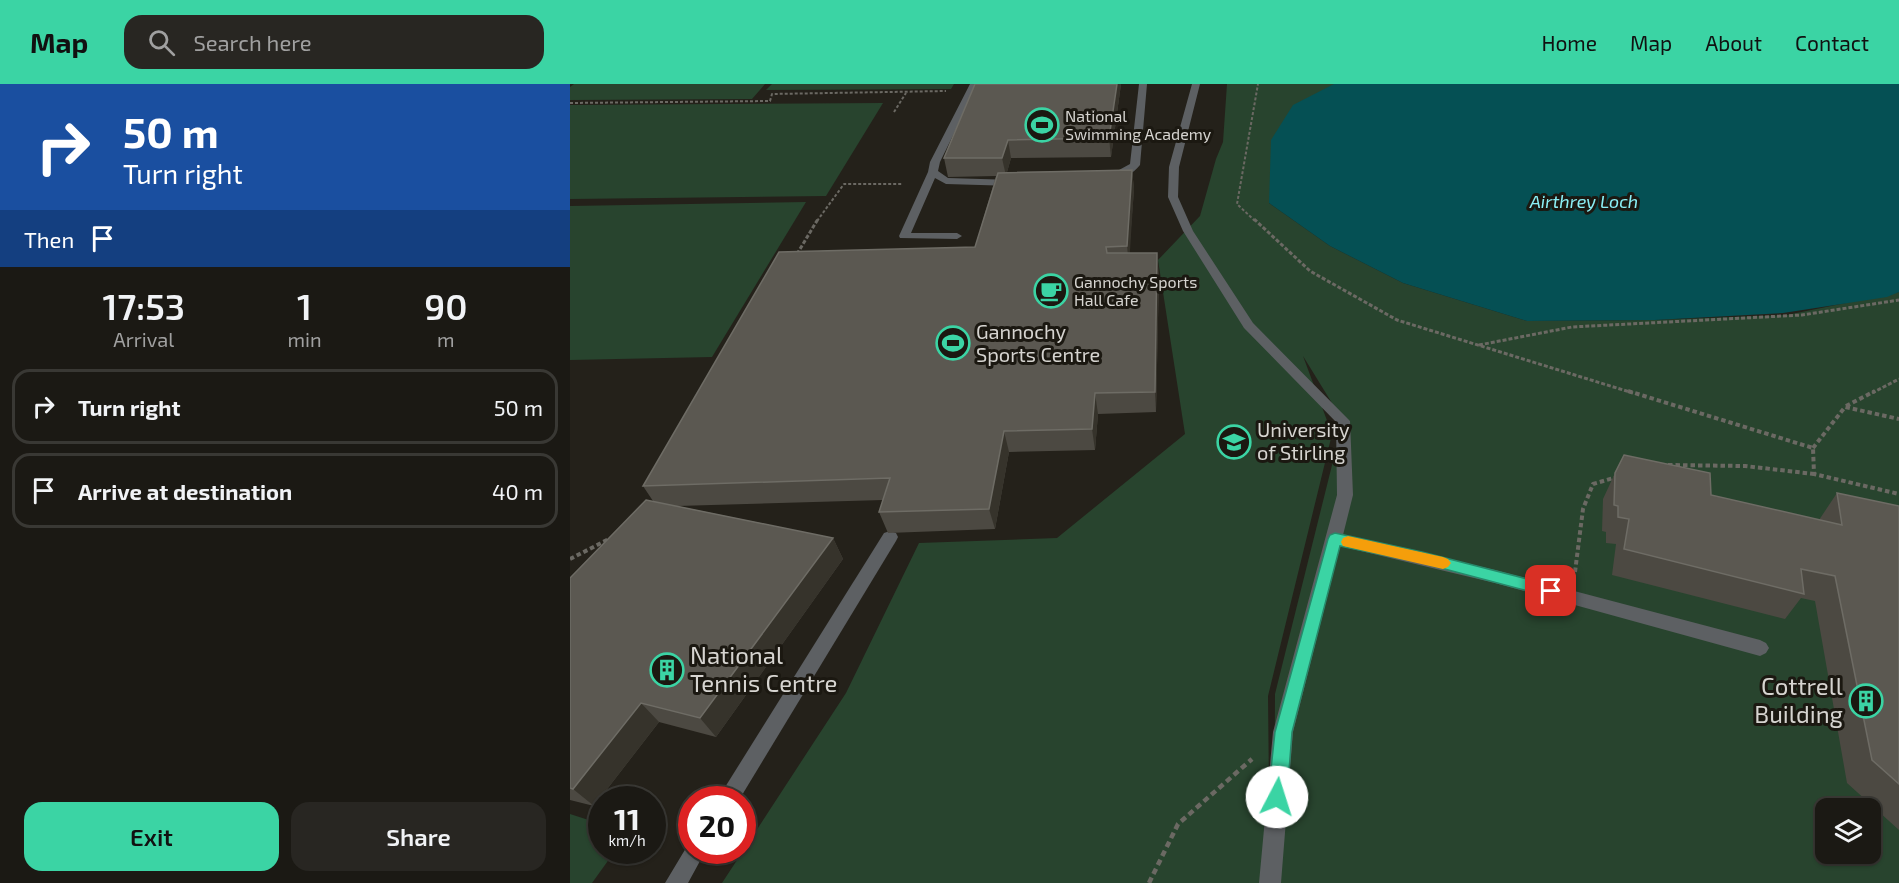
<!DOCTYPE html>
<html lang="en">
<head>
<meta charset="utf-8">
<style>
  body { margin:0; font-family:"Exo 2",sans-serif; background:#282622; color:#f1f3f6; height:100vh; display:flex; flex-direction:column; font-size:22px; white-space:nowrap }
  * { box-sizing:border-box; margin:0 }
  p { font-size:20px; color:#a0a0a0 }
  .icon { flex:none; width:33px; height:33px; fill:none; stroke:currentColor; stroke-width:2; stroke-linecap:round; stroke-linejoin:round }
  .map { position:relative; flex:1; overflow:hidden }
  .drawer { display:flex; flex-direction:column; background:#1b1914; width:570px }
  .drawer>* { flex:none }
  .banner { background:#1a4fa0; color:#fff; overflow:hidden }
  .fabs { position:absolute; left:1245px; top:714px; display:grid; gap:12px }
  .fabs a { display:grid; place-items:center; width:66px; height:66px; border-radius:12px; background:#1b1914; box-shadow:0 2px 4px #0004,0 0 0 2px #393834; font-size:30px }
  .speed { position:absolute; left:18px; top:702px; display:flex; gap:12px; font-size:30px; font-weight:700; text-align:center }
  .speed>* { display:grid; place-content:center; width:78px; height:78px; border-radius:50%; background:#1b1914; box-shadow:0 2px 4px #0004,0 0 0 2px #393834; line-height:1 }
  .speed small { font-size:15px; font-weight:400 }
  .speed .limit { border:9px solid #d22; background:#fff; color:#111 }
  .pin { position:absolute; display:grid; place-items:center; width:51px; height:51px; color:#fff; margin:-26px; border-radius:12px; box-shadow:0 3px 9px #0006 }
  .me { position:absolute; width:66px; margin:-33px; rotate:5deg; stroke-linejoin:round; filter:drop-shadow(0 0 4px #0008) }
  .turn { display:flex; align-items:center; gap:21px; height:126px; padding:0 24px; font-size:27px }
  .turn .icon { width:78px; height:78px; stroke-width:2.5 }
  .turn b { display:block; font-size:42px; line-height:51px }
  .then { display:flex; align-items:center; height:57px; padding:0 24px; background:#0003; gap:12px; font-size:22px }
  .eta { display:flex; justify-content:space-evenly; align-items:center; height:102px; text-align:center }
  .eta b { font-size:36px; font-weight:600; line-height:42px }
  .action { display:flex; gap:12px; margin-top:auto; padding:12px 24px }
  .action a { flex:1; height:69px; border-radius:18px; background:#3bd4a4; color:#111; font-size:24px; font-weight:600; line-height:69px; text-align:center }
  .action a+a { background:#282622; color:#f1f3f6 }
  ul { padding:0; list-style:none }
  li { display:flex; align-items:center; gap:18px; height:75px; margin:0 12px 9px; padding:0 12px; border:3px solid #393834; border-radius:18px }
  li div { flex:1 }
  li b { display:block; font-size:22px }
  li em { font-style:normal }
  header { display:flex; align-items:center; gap:36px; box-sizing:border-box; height:84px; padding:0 30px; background:#3bd4a4; color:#111 }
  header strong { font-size:28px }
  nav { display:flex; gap:33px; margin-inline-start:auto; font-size:21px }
  .search { width:420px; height:54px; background:#282622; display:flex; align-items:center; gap:15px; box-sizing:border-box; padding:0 21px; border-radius:18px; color:#a0a0a0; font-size:22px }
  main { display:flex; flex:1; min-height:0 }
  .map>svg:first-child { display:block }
</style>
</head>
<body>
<header>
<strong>Map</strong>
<div class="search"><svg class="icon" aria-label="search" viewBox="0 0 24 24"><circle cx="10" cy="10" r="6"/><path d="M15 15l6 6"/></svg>Search here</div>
<nav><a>Home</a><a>Map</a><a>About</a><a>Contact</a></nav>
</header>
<main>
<section class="drawer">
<div class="banner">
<div class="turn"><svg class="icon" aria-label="right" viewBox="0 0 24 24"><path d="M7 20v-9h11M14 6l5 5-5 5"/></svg><div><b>50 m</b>Turn right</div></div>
<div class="then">Then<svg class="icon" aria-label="arrive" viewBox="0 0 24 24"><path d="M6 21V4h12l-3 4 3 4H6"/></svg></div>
</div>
<div class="eta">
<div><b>17:53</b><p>Arrival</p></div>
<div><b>1</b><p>min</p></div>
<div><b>90</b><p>m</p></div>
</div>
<ul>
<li><svg class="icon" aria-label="right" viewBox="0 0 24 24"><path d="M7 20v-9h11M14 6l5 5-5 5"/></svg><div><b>Turn right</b></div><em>50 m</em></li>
<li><svg class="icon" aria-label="arrive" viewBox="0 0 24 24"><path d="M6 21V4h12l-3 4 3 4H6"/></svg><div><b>Arrive at destination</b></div><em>40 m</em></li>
</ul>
<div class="action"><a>Exit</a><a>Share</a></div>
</section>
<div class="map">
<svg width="1329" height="799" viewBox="0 0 1329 799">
  <rect width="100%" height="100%" fill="#24211a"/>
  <g fill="#28442e" fill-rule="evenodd">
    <polygon points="4,0 195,0 182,15 0,16 0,3"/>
    <polygon points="202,0 384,0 381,5 196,6"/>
    <path d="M657,0H765L699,119L760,162L833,199L957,237L1085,236L1217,231L1329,208V799H704L705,610L773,337L733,272L762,350L698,612L700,799H152L276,609L349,459L487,454L615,350L588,176L630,132L646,75L653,58ZM1256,724H1300V770H1256Z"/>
    <polygon points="313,19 256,112 0,115 0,21"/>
    <polygon points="236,118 142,273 0,276 0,122"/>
    <polygon points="0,730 31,740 32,766 45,767 22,799 0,799"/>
  </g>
  <polygon fill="#055054" points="764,0 1329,0 1329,208 1317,213 1213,229 1085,236 957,237 833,199 760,162 699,119 701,56 723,21"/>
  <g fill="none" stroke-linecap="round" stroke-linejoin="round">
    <g stroke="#6b6963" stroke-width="2" stroke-dasharray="3 2" stroke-linecap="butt">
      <polyline points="0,19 200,17 202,10 376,7"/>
      <polyline points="324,28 336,9"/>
      <polyline points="247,137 274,100 332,100"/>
      <polyline points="685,137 667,120 688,0"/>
    </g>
    <g stroke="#6b6963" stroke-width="3" stroke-dasharray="4 2" stroke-linecap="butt">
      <polyline points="684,135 740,187 827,236 1063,309"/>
      <polyline points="227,170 248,135"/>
      <polyline points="909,261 1002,243 1232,231 1329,216"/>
      <polyline points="1302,309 1329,295"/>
    </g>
    <g stroke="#6b6963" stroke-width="4" stroke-dasharray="4.5 3" stroke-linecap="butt">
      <polyline points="1058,307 1243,364 1244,390 1329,410"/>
      <polyline points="1276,322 1305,307"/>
      <polyline points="1243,364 1275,323 1329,335"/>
      <polyline points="1098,381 1175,382 1244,390"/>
      <polyline points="0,475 39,455"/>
      <polyline points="1005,488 1013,425 1023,400 1047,393"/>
    </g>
    <polyline stroke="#6b6963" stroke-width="4.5" stroke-dasharray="6 4" stroke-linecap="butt" points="579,799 608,740 682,675"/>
    <g fill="#5d6063" fill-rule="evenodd">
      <polygon points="400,0 408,0 370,78 368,87 378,94 444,96 449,99 444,102 376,100 365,94 341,149 387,149 392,152 387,155 330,154 329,152 358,88 360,78"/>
      <path d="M569,0H577L570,81C563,90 550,97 538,96V92L560,80Z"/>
      <polygon points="622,0 630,0 609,83 608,113 623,147 683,239 780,337 783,411 773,451 925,486 1190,556 1196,559 1199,564 1196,569 1190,572 925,499 770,462 723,648 711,799 689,799 703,648 767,411 766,338 674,244 613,147 598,113 599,83"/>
      <polygon points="320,447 326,449 328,453 326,457 169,716 147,716 314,449"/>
      <polygon points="122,757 122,766 136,766 118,799 95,799 119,759"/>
    </g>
  </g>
  <g fill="#4c4942">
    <polygon points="551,0 541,73 441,74 437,88 562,86 564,105 559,169 589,189 586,328 528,330 525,366 439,368 425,445 318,449 309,428 313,416 107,422 263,454 273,475 146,653 89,638 24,722 0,716 0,494 83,417 73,402 405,163 426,92 378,93 374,74"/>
    <polygon points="1045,389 1249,436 1267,409 1329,422 1329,746 1277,699 1245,517 1231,514 1215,535 1042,491 1046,460 1036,459 1036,448 1032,447 1033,415"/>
  </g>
  <g fill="#36332b">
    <polygon points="547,0 551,0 541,73 539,54"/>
    <polygon points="438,56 441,74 436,92 432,74"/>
    <polygon points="562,86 564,105 559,182 557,162"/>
    <polygon points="587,169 589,189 586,328 585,308"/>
    <polygon points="525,309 528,330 525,366 522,345"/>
    <polygon points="434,347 439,368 425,445 419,425"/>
    <polygon points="263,454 273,475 146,653 130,634"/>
    <polygon points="71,619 89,638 24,722 3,705"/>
  </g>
  <g fill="#5b5851" stroke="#6e6c65" stroke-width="1.5">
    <polygon points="405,0 547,0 539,54 438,56 432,74 374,74"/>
    <polygon points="562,86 557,162 536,163 537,169 587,169 585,308 525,309 522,345 434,347 419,425 309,428 320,394 73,402 209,168 405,163 428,89"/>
    <polygon points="1054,371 1140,389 1141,411 1272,441 1267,409 1329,422 1329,700 1302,676 1265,492 1231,485 1234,510 1054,465 1059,435 1048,433 1048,422 1044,421 1045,389"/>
    <polygon points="76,416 263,454 130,634 71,619 3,705 0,704 0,494"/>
  </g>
  <polygon fill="#3bd4a4" stroke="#268a6b" stroke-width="1.5" points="765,449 852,468 981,501 987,502 989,507 987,511 981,513 852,479 770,462 722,648 717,713 714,719 707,721 701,719 698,713 705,648 758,455 760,451"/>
  <polygon fill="#f59e0b" points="778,452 873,473 878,475 881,479 878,483 873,485 773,462 771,458 773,454"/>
  <defs>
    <g id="stadium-ring" transform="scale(1.725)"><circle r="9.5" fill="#1b1811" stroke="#3bd4a4" stroke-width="1.5"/><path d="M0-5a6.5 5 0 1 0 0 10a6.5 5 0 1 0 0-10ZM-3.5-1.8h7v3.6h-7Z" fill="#3bd4a4"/></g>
    <g id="cafe-ring" transform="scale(1.725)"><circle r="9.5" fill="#1b1811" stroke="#3bd4a4" stroke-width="1.5"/><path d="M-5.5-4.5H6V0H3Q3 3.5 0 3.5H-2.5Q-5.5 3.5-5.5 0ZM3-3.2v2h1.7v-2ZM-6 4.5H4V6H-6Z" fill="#3bd4a4"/></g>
    <g id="university-ring" transform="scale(1.725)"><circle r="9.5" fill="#1b1811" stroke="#3bd4a4" stroke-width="1.5"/><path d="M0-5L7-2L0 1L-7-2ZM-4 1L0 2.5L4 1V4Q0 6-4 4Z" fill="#3bd4a4"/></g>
    <g id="building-ring" transform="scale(1.725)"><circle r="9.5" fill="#1b1811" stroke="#3bd4a4" stroke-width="1.5"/><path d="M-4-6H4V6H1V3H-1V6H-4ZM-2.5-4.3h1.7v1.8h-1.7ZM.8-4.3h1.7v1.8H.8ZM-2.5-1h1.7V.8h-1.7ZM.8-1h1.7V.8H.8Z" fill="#3bd4a4"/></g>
  </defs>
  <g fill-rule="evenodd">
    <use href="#stadium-ring" x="472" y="41"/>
    <use href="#cafe-ring" x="481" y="207"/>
    <use href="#stadium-ring" x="383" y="259"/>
    <use href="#university-ring" x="664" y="358"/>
    <use href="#building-ring" x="97" y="586"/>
    <use href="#building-ring" x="1296" y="617"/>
  </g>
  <g text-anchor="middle" stroke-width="6" stroke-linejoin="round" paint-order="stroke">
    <g font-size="16" fill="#d6d4d0" stroke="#1b1811" text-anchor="start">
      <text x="495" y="38">National<tspan x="495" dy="18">Swimming Academy</tspan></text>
      <text x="504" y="204">Gannochy Sports<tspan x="504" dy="18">Hall Cafe</tspan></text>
    </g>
    <g font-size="18" font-style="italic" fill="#8bf0f6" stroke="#1b1811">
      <text x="1014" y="124">Airthrey Loch</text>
    </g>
    <g font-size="20" fill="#d6d4d0" stroke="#1b1811" text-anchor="start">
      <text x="406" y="255">Gannochy<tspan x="406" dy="23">Sports Centre</tspan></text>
      <text x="687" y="353">University<tspan x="687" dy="23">of Stirling</tspan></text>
    </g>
    <g font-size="24" fill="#d6d4d0" stroke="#1b1811" text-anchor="start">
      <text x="120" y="580">National<tspan x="120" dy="28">Tennis Centre</tspan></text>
      <text x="1273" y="611" text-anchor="end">Cottrell<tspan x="1273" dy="28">Building</tspan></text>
    </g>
  </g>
</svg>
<div class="fabs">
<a><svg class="icon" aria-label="layers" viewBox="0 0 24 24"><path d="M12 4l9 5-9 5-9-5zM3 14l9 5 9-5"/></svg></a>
</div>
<div class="speed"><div>11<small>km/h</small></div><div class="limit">20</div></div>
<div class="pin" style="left:981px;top:507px;background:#d93025"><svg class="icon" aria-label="arrive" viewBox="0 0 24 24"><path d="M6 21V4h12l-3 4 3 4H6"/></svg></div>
<svg class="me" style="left:707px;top:713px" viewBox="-20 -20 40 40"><circle r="19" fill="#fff"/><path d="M0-13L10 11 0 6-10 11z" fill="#3bd4a4"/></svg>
</div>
</main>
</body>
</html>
